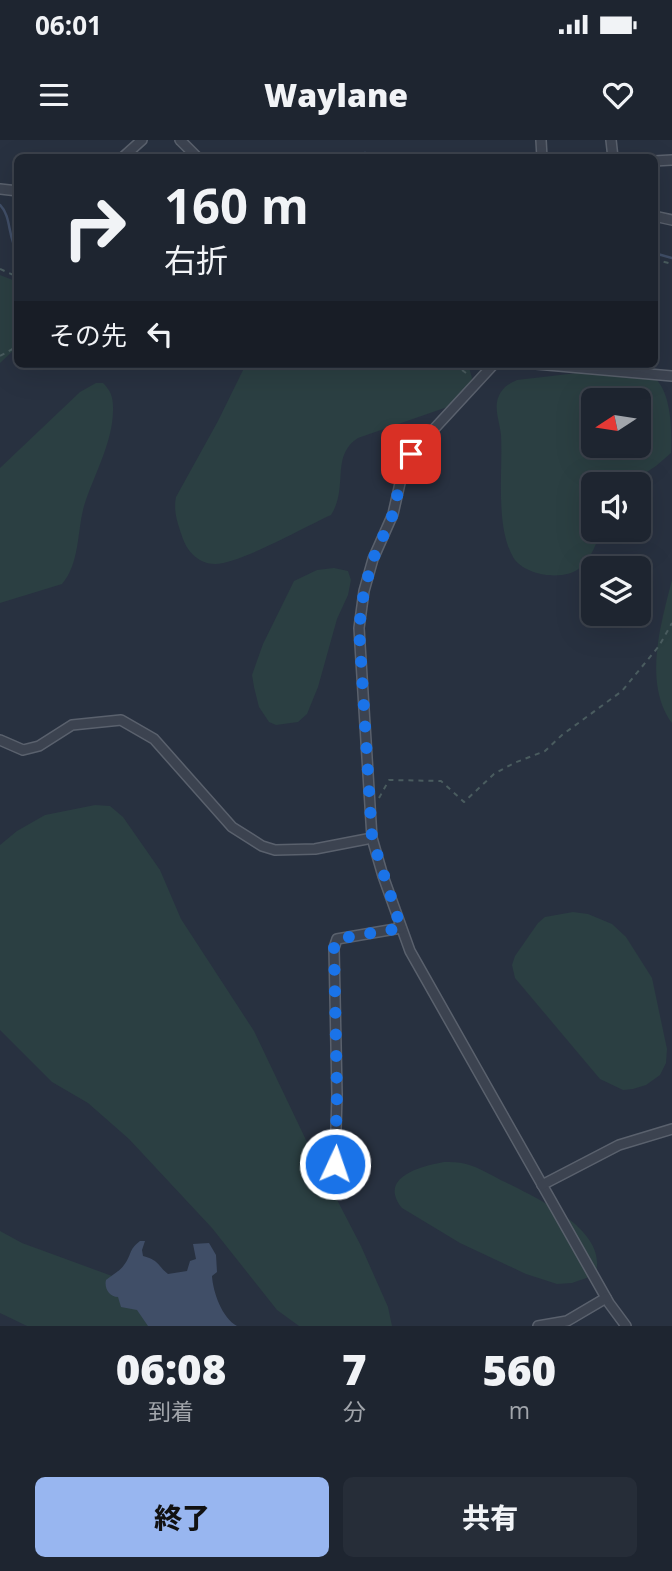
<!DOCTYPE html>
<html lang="ja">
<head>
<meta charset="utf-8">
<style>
  body { margin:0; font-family:"Open Sans","Noto Sans JP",sans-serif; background:#262d38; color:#f1f3f6; height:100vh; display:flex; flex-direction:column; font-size:26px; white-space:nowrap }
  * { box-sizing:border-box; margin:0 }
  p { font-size:23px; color:#a1a5ab }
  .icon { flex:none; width:38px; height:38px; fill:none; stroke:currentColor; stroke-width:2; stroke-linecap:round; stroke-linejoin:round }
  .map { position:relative; height:1186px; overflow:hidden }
  .details { display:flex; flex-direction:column; background:#1e2530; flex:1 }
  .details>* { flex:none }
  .top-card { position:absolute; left:14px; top:14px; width:644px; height:214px; border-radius:10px; box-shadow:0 7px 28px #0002,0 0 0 2px #3c424c; background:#1e2530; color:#f1f3f6; overflow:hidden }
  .needle { width:46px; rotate:258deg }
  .fabs { position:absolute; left:581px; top:248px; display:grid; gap:14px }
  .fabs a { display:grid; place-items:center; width:70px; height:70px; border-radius:10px; background:#1e2530; box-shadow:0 7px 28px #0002,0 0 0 2px #3c424c; font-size:35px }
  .pin { position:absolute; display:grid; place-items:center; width:60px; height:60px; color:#fff; margin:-30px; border-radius:14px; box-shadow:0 4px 10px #0006 }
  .me { position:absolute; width:77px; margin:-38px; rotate:3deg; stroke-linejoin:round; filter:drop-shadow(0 0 5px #0008) }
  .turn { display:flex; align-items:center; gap:24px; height:147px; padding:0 35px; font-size:32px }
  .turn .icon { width:91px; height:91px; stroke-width:2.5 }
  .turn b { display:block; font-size:49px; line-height:60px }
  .then { display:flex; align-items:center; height:66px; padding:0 35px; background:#0003; gap:14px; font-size:26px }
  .eta { display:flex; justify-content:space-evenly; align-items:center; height:119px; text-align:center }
  .eta b { font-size:42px; font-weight:800; line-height:49px }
  .button { display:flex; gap:14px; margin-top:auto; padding:14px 35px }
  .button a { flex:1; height:80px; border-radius:10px; background:#98b6f0; color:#111; font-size:28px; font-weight:800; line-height:80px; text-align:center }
  .button a+a { background:#262d38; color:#f1f3f6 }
  .status { display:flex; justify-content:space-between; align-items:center; height:49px; padding:0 35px; background:#1e2530; direction:ltr }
  .status svg { height:19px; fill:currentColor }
  header { display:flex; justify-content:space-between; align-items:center; height:91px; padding:0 35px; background:#1e2530; font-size:32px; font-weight:800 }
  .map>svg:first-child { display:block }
</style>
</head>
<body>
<div class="status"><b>06:01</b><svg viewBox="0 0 49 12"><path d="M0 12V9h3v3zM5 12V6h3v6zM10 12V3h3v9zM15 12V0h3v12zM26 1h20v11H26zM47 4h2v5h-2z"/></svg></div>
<header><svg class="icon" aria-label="menu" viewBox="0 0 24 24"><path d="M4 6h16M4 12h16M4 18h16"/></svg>Waylane<svg class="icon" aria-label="heart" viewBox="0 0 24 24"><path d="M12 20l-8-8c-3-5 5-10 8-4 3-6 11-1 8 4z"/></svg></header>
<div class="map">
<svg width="672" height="1186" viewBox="0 0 672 1186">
  <rect width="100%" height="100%" fill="#283140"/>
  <g fill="#2b3f42" fill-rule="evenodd">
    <polygon points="0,135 18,142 17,207 0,223"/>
    <path d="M246,224H468L472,238L469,253L456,264L358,298C330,316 349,347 331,375C304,387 242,423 215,424C200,424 188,413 183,399C178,384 173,372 176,357L218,281Z"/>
    <path d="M620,228C630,231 644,231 652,236C672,249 672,292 671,313L656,326L627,345H593V390H601C596,404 592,417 581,427C565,442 524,436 513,417C495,385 503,331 501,295C500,283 494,270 498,258C502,248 508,244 517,240ZM593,261H639V306H593Z"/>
    <path d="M96,243H103C110,250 113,256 113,267C114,301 94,334 84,366C77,391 80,423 62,444L0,463V328L80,252Z"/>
    <polygon points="334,428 348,431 351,440 348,455 337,479 318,547 307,574 298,582 276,585 269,582 259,567 254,547 252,535 263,504 294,441 317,430"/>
    <path d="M672,440V583C643,543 661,483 672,440Z"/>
    <polygon points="95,665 110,666 123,677 160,730 181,779 254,891 306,1000 361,1106 388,1167 392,1186 299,1186 277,1170 212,1088 129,999 88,963 52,942 0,890 0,705 17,691 45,675"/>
    <polygon points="573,772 588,774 612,784 626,797 652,838 667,909 666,923 660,935 646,945 633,949 623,950 600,939 515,838 512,825 515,816 538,783 545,777"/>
    <path d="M444,1022C451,1022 458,1022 466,1024C479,1027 492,1036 505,1042C535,1057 611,1091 595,1135L572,1143L557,1144L526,1134L460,1103L402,1068C377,1037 422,1026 444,1022Z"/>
    <polygon points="0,1091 22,1103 123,1140 172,1186 27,1186 0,1173"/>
  </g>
  <path fill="#404e67" d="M140,1101H145L142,1110L143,1116C159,1120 158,1126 168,1134L187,1131L190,1121L196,1119L193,1104L209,1103L216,1115L217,1132L212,1136C213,1152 222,1178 237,1186H148L137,1170L121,1167L118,1157C109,1157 104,1148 106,1140C112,1135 120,1131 124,1125C132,1115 128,1110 140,1101Z"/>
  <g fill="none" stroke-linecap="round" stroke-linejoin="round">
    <g stroke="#404e67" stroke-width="2.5">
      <polyline points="205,18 210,18"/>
      <path d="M274,18C286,12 296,12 308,18"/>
      <polyline points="354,18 365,13 378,18"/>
      <path d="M0,65C12,77 7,97 18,113"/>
      <polyline points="654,113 672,118"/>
    </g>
    <g stroke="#5a616d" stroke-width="12">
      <g id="minor">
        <polyline points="180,0 198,18"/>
        <polyline points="541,0 542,18"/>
        <polyline points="611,0 613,18"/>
        <polyline points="122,18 142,0"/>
        <polyline points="654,21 672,20"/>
        <polyline points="0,49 18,51"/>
        <polyline points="654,76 672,80"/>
        <polyline points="494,224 411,314 403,330 393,374 373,419 364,451 359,488 372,698 383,736 410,811 609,1163 626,1186"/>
        <polyline points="536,224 672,236"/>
        <polyline points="0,600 23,610 39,606 72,585 121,580 154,599 232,687 262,706 275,710 315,709 372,698"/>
        <polyline points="322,1033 335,1024 337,954 334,808 337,799 401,788"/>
        <polyline points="542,1045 619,1005 672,989"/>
        <polyline points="538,1186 567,1181 606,1158"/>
      </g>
    </g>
    <g stroke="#4a5c5f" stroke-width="2" stroke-dasharray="5 5" stroke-linecap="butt">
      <polyline points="654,119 672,124"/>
      <polyline points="0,129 18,137"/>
      <polyline points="0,216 18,206"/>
      <polyline points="454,224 470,236"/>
      <polyline points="379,658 389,640 441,641 464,662 494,634 514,623 545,611 562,595 622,551 659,506 672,483"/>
    </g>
    <use href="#minor" stroke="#3c4350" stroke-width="9"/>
  </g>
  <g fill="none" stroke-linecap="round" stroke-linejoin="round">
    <polyline stroke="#1a73e8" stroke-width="12" stroke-dasharray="0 21.6" points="335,1024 337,954 334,808 337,799 401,788 372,698 359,488 364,451 373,419 393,374 403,330 411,314"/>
  </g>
</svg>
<div class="fabs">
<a><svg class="needle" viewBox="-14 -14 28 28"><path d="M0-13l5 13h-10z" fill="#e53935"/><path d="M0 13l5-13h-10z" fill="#a1a5ab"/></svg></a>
<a><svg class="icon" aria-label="sound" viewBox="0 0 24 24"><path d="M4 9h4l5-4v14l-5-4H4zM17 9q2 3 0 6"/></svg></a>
<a><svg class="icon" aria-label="layers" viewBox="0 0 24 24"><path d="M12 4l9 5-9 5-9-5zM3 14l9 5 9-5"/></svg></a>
</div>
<div class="pin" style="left:411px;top:314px;background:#d93025"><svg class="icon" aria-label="arrive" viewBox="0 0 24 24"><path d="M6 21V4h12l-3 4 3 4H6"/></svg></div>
<svg class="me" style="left:335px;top:1024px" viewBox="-20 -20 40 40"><circle r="17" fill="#1a73e8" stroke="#fff" stroke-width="3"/><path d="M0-11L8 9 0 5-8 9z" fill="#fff"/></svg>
<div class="top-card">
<div class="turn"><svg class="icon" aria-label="right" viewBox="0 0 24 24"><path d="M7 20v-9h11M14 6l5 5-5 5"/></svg><div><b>160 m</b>右折</div></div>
<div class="then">その先<svg class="icon" aria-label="left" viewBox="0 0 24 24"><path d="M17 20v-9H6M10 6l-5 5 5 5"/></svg></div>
</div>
</div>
<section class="details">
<div class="eta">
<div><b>06:08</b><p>到着</p></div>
<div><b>7</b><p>分</p></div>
<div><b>560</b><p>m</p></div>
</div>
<div class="button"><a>終了</a><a>共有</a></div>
</section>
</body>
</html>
